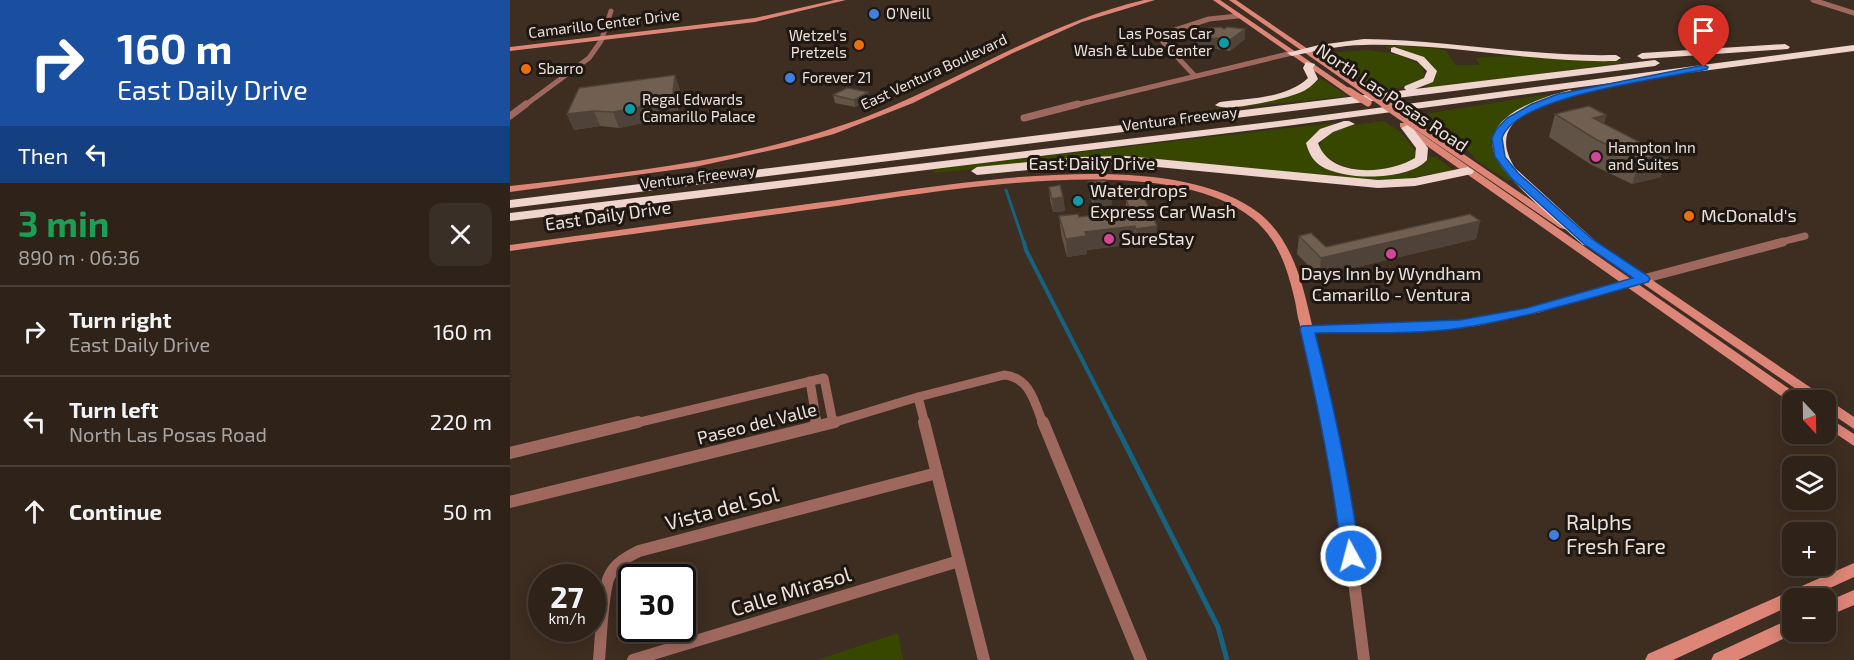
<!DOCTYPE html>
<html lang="en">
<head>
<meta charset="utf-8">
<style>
  body { margin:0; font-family:"Exo 2",sans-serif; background:#3a2f26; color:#f1f3f6; height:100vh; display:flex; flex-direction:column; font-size:22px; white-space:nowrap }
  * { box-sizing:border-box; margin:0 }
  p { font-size:20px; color:#a7a4a2 }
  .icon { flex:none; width:33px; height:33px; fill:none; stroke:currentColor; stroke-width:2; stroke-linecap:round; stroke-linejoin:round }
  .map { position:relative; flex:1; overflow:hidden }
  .side { display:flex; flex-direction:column; background:#2e2219; width:510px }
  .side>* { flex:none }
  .guide { background:#1a4fa0; color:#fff; overflow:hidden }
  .needle { width:39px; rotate:158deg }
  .controls { position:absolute; left:1272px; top:390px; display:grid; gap:12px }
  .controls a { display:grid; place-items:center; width:54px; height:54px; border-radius:12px; background:#2e2219; box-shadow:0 3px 15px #0003,0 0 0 2px #493f38; font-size:30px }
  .speed { position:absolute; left:18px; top:564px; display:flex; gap:12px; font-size:30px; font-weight:700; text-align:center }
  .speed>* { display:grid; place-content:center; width:78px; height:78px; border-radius:50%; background:#2e2219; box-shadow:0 3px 15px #0003,0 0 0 2px #493f38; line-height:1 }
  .speed small { font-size:15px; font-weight:400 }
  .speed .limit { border:3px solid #111; border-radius:9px; background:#fff; color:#111 }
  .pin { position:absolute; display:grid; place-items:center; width:51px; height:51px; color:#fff; margin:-62px -26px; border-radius:50% 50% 50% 0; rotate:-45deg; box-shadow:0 0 6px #0007 }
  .pin .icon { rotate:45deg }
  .me { position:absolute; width:66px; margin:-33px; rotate:353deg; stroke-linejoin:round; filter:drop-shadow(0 0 4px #0008) }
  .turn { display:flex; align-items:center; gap:21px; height:126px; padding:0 18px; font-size:27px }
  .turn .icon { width:78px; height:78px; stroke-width:2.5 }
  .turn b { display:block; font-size:42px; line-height:51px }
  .then { display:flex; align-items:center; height:57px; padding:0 18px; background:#0003; gap:12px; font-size:22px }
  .round { display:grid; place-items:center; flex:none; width:63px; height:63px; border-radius:12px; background:#3a2f26 }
  .summary { display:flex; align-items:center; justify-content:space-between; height:102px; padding:0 18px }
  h1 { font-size:36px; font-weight:700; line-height:45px; color:#1e9e55 }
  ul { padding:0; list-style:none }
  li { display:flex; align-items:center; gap:18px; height:90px; padding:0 18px; border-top:2px solid #493f38 }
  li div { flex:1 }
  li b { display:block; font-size:22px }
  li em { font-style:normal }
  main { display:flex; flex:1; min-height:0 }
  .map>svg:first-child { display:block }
</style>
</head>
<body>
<main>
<section class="side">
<div class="guide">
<div class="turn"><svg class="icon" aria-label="right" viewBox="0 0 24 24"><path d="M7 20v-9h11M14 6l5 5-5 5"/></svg><div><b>160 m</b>East Daily Drive</div></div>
<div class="then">Then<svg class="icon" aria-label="left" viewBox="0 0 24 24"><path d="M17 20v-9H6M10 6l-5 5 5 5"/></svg></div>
</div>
<div class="summary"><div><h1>3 min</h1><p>890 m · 06:36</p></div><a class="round"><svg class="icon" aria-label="close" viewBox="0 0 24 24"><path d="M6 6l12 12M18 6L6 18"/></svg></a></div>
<ul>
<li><svg class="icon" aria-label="right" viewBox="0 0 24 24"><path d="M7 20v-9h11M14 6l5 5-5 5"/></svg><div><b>Turn right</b><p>East Daily Drive</p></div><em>160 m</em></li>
<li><svg class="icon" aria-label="left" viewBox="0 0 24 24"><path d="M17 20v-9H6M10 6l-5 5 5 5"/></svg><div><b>Turn left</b><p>North Las Posas Road</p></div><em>220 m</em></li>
<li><svg class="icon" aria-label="ahead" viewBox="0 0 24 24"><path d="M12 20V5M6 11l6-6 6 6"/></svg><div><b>Continue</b></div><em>50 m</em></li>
</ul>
</section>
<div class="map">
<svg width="1344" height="660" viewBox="0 0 1344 660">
  <rect width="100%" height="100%" fill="#3e2d21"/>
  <g fill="#384700">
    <path d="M878,45L930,49L936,51L945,65H970L965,58C1012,53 1060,62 1107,60L1112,63L921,88L915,85L925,71C917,54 892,51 875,48Z"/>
    <polygon points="858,50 891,55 911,65 915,76 903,85 865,92 814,57 820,53"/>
    <polygon points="811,79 838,96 687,112 777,96 792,91"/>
    <path d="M1033,95L1041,96C997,118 955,130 1003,180L998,181L965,159L962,154L902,116Z"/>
    <path d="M873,121L888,130L907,152L903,160C894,164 884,169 875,171C851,175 825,167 809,149C812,125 855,124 873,121Z"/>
    <path d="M823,123L826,125L798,145C800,178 901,189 919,157H926L943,170L894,179L852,180L569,159L423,173L424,170L450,166Z"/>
    <polygon points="388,633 393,660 307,660"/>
  </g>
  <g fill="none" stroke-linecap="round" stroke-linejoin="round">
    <polyline stroke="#16627f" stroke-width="3" points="496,190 514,243"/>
    <polyline stroke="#16627f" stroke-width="4" points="514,242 516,250 605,424"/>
    <polyline stroke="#16627f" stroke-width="5" points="604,422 708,627 717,660"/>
    <g stroke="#9f685e" stroke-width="5">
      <polyline points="1303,0 1344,13"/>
      <polyline points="684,75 653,42 650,35 699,19 728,16"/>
      <polyline points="14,106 79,58 91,41 101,11"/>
      <polyline points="562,106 782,53"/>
    </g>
    <g stroke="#9f685e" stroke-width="7">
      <polyline points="0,116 16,104"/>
      <polyline points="514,118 568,104"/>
      <polyline points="1267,243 1295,236"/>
    </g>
    <g stroke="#9f685e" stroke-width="9">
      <polyline points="1133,279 1273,242"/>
      <polyline points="797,329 818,424"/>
      <polyline points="300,381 307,424"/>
      <polyline points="408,397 415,424"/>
      <polyline points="122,424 314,378 323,423"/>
      <path d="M319,424L408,397L494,375C520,377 525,403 533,424"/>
    </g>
    <g stroke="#9f685e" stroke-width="12">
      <polyline points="306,422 307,426"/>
      <polyline points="414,422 474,660"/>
      <polyline points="533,422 631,660"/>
      <polyline points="818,422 832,486 854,660"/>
      <polyline points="0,453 128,422"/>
      <polyline points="0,502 325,422"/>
      <path d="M89,660C91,641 92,589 100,575C106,563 117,557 129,551L427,473"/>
      <polyline points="123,660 449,561"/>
    </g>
    <g fill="#dd8576" fill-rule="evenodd">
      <polygon points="325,0 336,0 245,22 0,51 0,47 245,18"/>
      <path d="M634,0H645L572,22L503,53L403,103L324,134L276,147L185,167L0,192V186C122,172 248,159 363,114C456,77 536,23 634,0Z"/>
      <polygon points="703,0 710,0 843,91 836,93"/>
      <polygon points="719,0 726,0 855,88 848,90"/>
      <path d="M890,123H896L1121,279L1124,278L1064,235L1069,232L1073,233L1344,417V429L1316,410V400H1302L1132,283L1128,284L1291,397L1292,400H1282L1281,403L1117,287L1031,312L967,326L894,332H793C788,323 787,311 785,301C778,270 768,238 742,218C651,145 408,196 297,210C198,224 99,237 0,251V245C102,231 203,217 305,203C419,189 654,140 749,213C783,240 793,285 802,325C865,326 928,326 990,315C1031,307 1071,294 1110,282L890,127Z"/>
      <polygon points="902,123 908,123 1059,226 1054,229 1050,228 902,127"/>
      <polygon points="1316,416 1344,434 1344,446 1316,427"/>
      <polygon points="1344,563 1344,577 1298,598 1282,598 1282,605 1163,660 1135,660 1138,654"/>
      <polygon points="1344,590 1344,605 1316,617 1316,602"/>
      <polygon points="1282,618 1282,632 1288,632 1228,660 1201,660 1204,654"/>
    </g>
    <g fill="#f0d4ce" fill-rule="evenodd">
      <path d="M854,39C938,40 1021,57 1106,55L1111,58L1106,61C1022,63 939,43 854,45C830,45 806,51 782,56L777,53L809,45Z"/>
      <polygon points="1275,44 1280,47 1278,49 1132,59 1127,56 1132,53"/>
      <polygon points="1344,45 1344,51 776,126 0,221 0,213 776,120"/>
      <polygon points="884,47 914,57 927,71 923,82 905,89 1145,60 1150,63 1145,66 0,208 0,200 896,90 894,88 895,86 914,78 917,71 907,61 881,52 881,48"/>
      <path d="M796,62L805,64L803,68L808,79C803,85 797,90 789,93C775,99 715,113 705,105L710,102C738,98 776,99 798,78L793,68Z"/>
      <path d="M1060,90L1065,93L1064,95C1027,107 975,120 1005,168L1083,239L1085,242L1078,246L1073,245C1052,225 992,178 984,153C972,115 1033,97 1060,90Z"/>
      <path d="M834,121H839L845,124L823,132L808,143C820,179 879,174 905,158L906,148L891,128L897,125L901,126L918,148L917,160C898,181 834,181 811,166C802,160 799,153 796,143L810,129Z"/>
      <polygon points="616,156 868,180 905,178 958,167 964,171 962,174 905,186 868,188 616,164 569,165 467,175 461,171 467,167 569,157"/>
    </g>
    <g stroke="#dd8576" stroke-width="7">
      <polyline points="851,88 877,106"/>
      <polyline points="839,91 858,103"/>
    </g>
    <polyline stroke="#dd8576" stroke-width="9" points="875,104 905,125"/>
  </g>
  <g fill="#615346">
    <polygon points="714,29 735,29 735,39 720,51 707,49 682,51 682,41"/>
    <polygon points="170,90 167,116 109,128 90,126 64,130 57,114"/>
    <polygon points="323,95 360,100 345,107 325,103"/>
    <polygon points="1045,114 1096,115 1094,124 1151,177 1122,184 1080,164 1039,137"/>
    <polygon points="578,182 602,205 584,207 579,195"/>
    <polygon points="539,187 553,197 555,211 543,212 540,200"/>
    <polygon points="616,199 647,244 627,247 625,244 577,250 577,254 557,257 551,234 549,216 569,217 616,211"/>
    <polygon points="970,221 966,239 809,276 787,254 789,236 816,247"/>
  </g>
  <g fill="#4f4339">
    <polygon points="735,29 735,39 720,51 720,40"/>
    <polygon points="707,38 707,49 682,51 682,41"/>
    <polygon points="165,75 170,90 167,116 109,128 103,112"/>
    <polygon points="358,92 360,100 345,107 344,100"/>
    <polygon points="84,111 90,126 64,130 57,114"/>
    <polygon points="1096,115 1089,138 1083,118"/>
    <polygon points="1160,153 1151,177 1122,184 1130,160"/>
    <polygon points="601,192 602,205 584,207 583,194"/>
    <polygon points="553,197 555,211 543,212 542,199"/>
    <polygon points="970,221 966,239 809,276 811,258"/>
    <polygon points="625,226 625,244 577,250 577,254 557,257 556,239 575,232"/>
    <polygon points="647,226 647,244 627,247 626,229"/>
  </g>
  <g fill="#716051" stroke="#4f4339" stroke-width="1.5">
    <polygon points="711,27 714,29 717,27 735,29 720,40 707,38 682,41 699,28"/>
    <polygon points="165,75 162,101 103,112 84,111 57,114 69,88"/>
    <polygon points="337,88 358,92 344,100 323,95"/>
    <polygon points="1079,106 1096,115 1083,118 1133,144 1142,142 1160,153 1130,160 1087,140 1045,114"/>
    <polygon points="595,180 601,192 583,194 578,182"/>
    <polygon points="550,185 553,197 542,199 539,187"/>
    <polygon points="634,197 647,226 626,229 625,226 575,232 576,236 556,239 549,216 568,214 569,217 620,211 616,199"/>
    <polygon points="960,214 970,221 811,258 789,236 801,233 816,247"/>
  </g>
  <path fill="#1a73e8" stroke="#114b97" stroke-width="1.5" d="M1194,65L1198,67L1197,69C1154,79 1006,95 992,138L995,157L1008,173L1082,239L1138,276L1140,279L1138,282C1076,299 1015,318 951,328C903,335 853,332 805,333C824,407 840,481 850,556L847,562L841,564L834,562L832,556C823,479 808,405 790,329L792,326L950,320L1017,308L1123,278L1074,244L1001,178L985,157L982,138L986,130L997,118L1022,104L1048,94Z"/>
  <g fill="#3f7fe0" stroke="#1f1712" stroke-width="2">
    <circle cx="364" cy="14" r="6"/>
    <circle cx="280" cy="78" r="6"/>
    <circle cx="1044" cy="535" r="6"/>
  </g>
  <g fill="#0f9aa8" stroke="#1f1712" stroke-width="2">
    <circle cx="714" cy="43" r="6"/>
    <circle cx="120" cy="109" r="6"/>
    <circle cx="568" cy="201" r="6"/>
  </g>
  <g fill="#e8710a" stroke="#1f1712" stroke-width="2">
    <circle cx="349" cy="45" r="6"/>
    <circle cx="16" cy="69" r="6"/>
    <circle cx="1179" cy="216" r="6"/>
  </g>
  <g fill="#d1479c" stroke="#1f1712" stroke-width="2">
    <circle cx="1086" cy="157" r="6"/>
    <circle cx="599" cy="239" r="6"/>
    <circle cx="881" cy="254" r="6"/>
  </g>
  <g text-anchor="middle" stroke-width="6" stroke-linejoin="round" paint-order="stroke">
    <g font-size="15" fill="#ece1d9" stroke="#1f1712" text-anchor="start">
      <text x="376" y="19">O'Neill</text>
      <text x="702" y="39" text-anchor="end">Las Posas Car<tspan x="702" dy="17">Wash &amp; Lube Center</tspan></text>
      <text x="337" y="41" text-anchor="end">Wetzel's<tspan x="337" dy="17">Pretzels</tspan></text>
      <text x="28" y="74">Sbarro</text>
      <text x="292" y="83">Forever 21</text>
      <text x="132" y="105">Regal Edwards<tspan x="132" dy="17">Camarillo Palace</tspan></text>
      <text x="1098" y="153">Hampton Inn<tspan x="1098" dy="17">and Suites</tspan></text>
    </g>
    <g font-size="15" fill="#ece1d9" stroke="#1f1712">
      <text transform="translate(94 24) rotate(-7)" y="5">Camarillo Center Drive</text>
      <text transform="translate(424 72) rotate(-25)" y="5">East Ventura Boulevard</text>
      <text transform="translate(670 119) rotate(-7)" y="5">Ventura Freeway</text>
      <text transform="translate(188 177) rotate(-7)" y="5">Ventura Freeway</text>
    </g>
    <g font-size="18" fill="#ece1d9" stroke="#1f1712">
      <text transform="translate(882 98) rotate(34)" y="6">North Las Posas Road</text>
      <text x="582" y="170">East Daily Drive</text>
      <text transform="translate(98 216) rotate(-8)" y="6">East Daily Drive</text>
      <text transform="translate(247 424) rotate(-14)" y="6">Paseo del Valle</text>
    </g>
    <g font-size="18" fill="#ece1d9" stroke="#1f1712" text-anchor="start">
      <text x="580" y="197">Waterdrops<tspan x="580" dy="21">Express Car Wash</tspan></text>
      <text x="1191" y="222">McDonald's</text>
      <text x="611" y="245">SureStay</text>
      <text x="881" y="280" text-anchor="middle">Days Inn by Wyndham<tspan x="881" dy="21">Camarillo - Ventura</tspan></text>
    </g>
    <g font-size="21" fill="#ece1d9" stroke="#1f1712">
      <text transform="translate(212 509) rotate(-15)" y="7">Vista del Sol</text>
      <text transform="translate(281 592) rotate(-17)" y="7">Calle Mirasol</text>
    </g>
    <g font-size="21" fill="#ece1d9" stroke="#1f1712" text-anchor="start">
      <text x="1056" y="530">Ralphs<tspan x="1056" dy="24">Fresh Fare</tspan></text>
    </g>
  </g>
</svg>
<div class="controls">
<a><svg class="needle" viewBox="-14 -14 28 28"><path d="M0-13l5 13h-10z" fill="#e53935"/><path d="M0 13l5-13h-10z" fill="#a7a4a2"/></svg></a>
<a><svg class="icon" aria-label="layers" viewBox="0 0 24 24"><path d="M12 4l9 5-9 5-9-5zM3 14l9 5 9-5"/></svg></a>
<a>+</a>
<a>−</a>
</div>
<div class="speed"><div>27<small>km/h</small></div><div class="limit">30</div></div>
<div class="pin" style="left:1194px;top:67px;background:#d93025"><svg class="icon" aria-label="arrive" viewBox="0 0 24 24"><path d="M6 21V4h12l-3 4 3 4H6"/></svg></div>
<svg class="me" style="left:841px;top:556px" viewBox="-20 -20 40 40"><circle r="17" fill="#1a73e8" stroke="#fff" stroke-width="3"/><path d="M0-11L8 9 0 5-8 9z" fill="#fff"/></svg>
</div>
</main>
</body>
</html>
